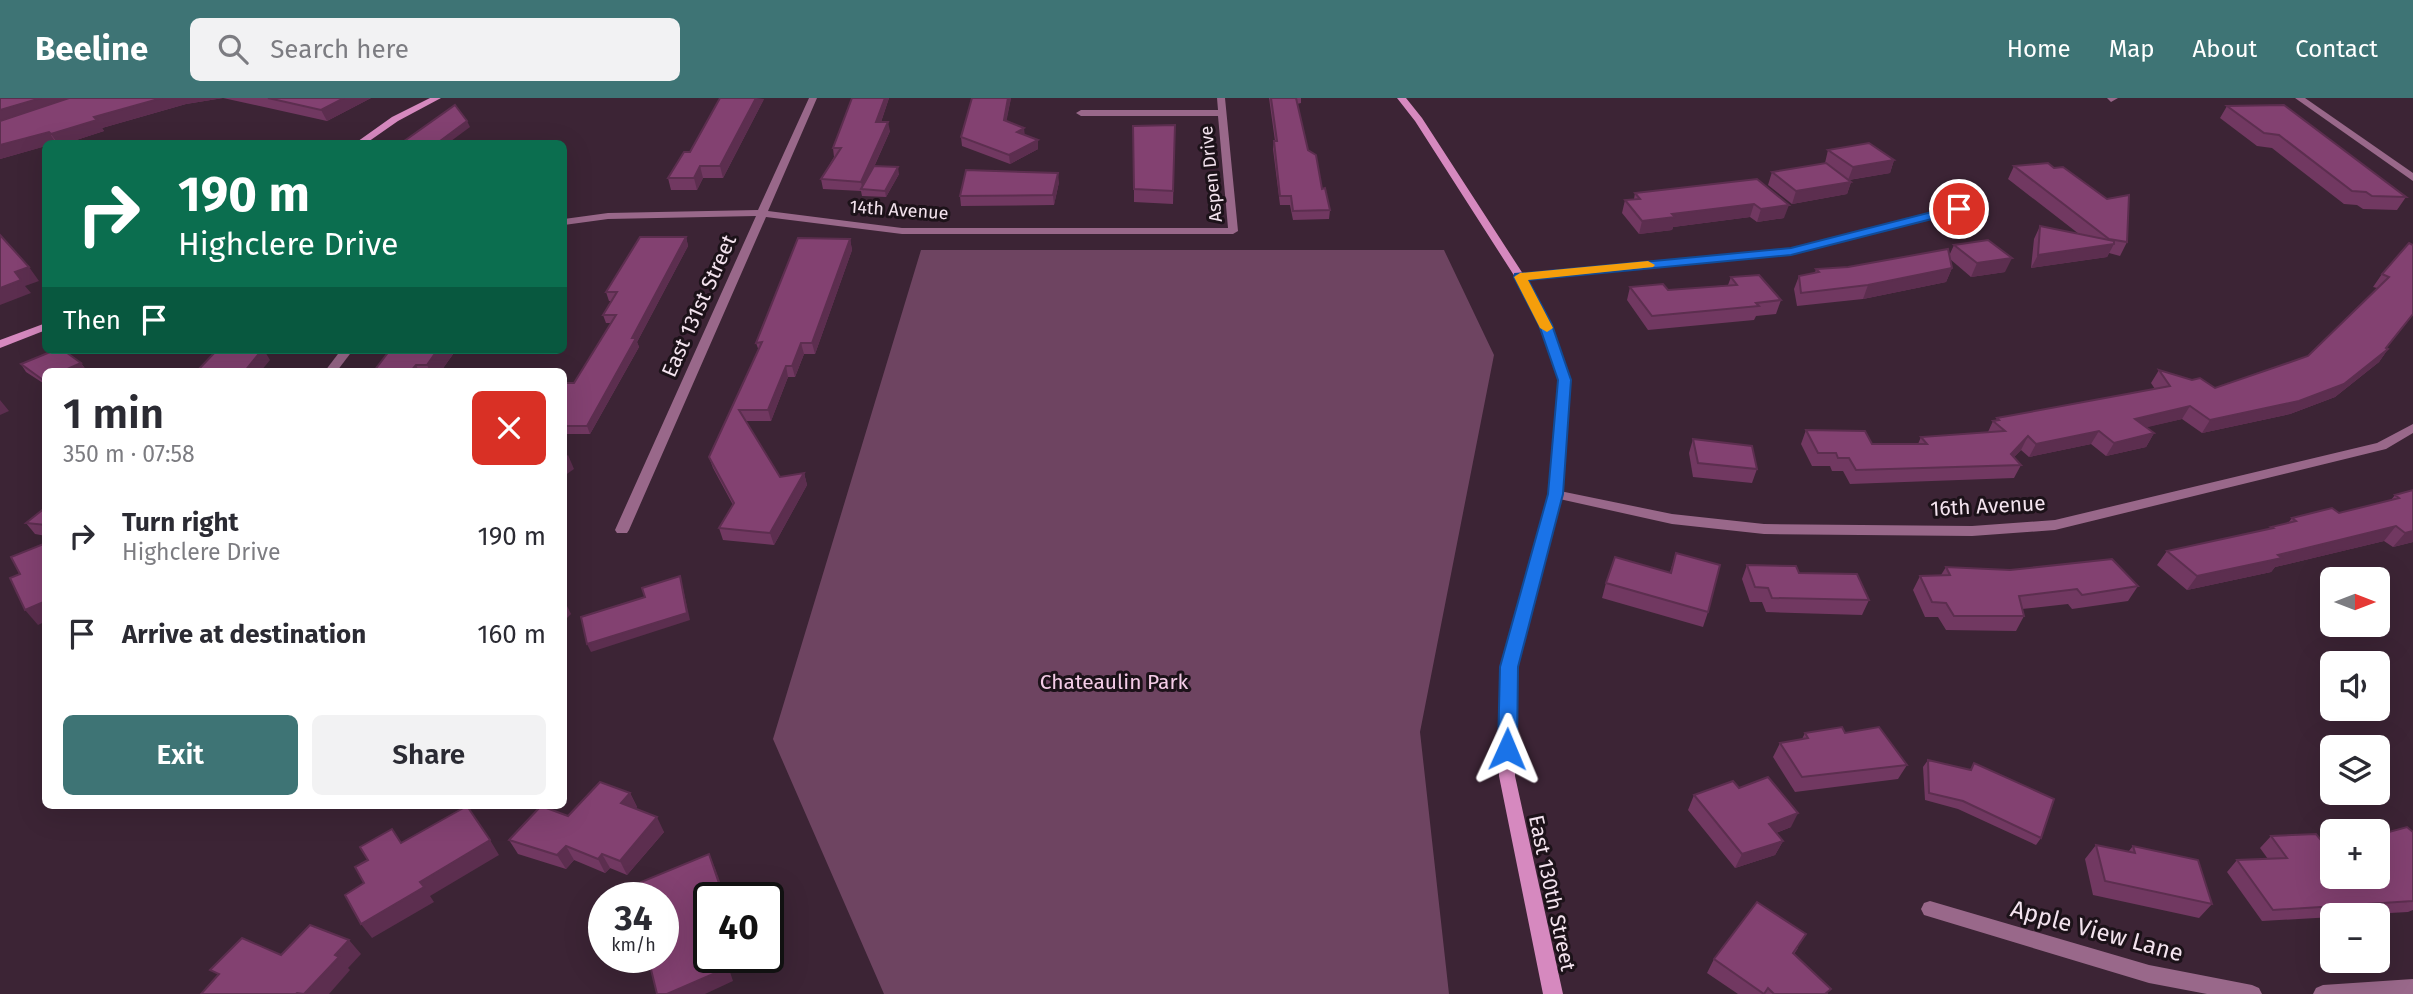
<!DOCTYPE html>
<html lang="en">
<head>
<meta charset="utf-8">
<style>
  body { margin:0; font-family:"Fira Sans",sans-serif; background:#f2f2f3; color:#2b2b33; height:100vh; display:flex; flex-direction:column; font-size:26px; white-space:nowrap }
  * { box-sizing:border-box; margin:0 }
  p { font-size:23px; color:#7c7c81 }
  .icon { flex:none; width:38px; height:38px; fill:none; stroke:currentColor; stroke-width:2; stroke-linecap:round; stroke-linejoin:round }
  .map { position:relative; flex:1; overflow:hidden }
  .panel { position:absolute; left:42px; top:270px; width:525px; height:441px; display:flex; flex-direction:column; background:#fff; border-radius:10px; box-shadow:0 7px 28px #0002 }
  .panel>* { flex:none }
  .hud { position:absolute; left:42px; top:42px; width:525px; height:214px; border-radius:10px; box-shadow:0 7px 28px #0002; background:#0b6e4f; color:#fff; overflow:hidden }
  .needle { width:46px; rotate:90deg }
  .fabs { position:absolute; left:2320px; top:469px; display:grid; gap:14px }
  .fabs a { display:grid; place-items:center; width:70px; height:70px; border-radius:10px; background:#fff; box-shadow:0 7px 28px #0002; font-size:35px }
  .speed { position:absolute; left:588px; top:784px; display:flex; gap:14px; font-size:35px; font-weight:700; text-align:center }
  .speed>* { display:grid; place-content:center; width:91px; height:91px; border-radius:50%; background:#fff; box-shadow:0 7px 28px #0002; line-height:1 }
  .speed small { font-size:18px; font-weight:400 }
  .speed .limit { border:4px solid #111; border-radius:10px; background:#fff; color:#111 }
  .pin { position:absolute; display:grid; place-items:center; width:60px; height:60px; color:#fff; margin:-30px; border:4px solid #fff; border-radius:50%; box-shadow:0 2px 7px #0007 }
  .me { position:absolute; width:77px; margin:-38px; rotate:1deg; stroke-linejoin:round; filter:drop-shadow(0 0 5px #0008) }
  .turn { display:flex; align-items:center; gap:24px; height:147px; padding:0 21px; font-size:32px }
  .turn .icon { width:91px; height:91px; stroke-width:2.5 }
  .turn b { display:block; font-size:49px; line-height:60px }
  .then { display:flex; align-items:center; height:66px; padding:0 21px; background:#0003; gap:14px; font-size:26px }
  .round { display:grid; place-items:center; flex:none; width:74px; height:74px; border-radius:10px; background:#f2f2f3 }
  .headline { display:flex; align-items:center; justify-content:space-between; height:119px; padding:0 21px }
  h1 { font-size:42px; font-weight:600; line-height:52px }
  .button { display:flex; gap:14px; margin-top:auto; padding:14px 21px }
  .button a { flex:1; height:80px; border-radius:10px; background:#3e7475; color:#fff; font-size:28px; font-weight:600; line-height:80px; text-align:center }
  .button a+a { background:#f2f2f3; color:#2b2b33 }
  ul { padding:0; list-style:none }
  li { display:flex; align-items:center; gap:21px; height:98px; padding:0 21px }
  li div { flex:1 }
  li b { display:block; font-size:26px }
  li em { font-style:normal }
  header { display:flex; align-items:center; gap:42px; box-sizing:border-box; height:98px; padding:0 35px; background:#3e7475; color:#fff }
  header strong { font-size:33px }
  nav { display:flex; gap:38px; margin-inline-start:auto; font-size:24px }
  .search { width:490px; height:63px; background:#f2f2f3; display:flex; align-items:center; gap:18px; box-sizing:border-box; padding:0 24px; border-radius:10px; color:#7c7c81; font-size:26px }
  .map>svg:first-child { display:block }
</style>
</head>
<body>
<header>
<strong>Beeline</strong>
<div class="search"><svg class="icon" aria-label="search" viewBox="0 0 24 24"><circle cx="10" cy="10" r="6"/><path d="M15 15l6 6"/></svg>Search here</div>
<nav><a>Home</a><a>Map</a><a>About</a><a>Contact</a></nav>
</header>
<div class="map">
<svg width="2413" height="896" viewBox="0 0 2413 896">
  <rect width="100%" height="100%" fill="#3c2435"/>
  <polygon fill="#6e4461" points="921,152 1444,152 1494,257 1420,634 1449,896 884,896 773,641"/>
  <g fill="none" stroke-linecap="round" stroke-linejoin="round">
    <g fill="#99688a" fill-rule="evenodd">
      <polygon points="809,0 817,0 768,113 902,130 1228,130 1218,18 1081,18 1076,15 1081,12 1218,12 1217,0 1225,0 1238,133 1233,136 902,136 766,119 629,432 627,435 617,435 615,432 756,118 608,121 564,127 564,121 608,115 758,112"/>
      <polygon points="2107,0 2118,0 2111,4"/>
      <polygon points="2295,0 2305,0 2413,75 2413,83"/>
      <polygon points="1959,108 1963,109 1963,113 1791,156 1520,182 1515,179 1520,176 1791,150"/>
      <polygon points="341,252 353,252 337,273 325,273"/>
      <polygon points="2413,326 2413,335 2386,351 2055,432 1972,438 1764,436 1672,426 1555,400 1548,396 1555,392 1672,416 1764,426 1972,428 2055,422 2377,345"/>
      <polygon points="1930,803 2149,867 2252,887 2259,890 2262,896 2207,896 2149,885 1924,817 1921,811 1924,805"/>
      <polygon points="2413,881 2413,896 2313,896 2316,890 2323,887"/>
    </g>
    <g fill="#d689bf" fill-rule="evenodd">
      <polygon points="430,0 441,0 398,23 365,46 354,46 392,19"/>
      <polygon points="1397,0 1406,0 1422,20 1525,179 1552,227 1570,282 1562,396 1517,569 1515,678 1563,896 1543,896 1499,678 1501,569 1548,396 1558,282 1540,227 1515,179 1415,23"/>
      <polygon points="46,225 46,232 0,250 0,242"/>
    </g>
  </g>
  <g fill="#713861">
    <polygon points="0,0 371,0 327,23 223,0 186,6 102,30 104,33 64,46 56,45 0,61"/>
    <polygon points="852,0 889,0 881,24 890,33 874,69 899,76 886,99 862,98 861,93 823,91 821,81 834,59 833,50"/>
    <polygon points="1011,0 1006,23 1025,37 1038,51 1010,66 962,48 961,39"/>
    <polygon points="1269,0 1301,0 1301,5 1297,6 1308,52 1330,112 1329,121 1293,122 1290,107 1280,107 1273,51 1274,43 1275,43"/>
    <polygon points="764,1 723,80 703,80 697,92 671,92 668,80 690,54"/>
    <polygon points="2227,8 2406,99 2397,112 2363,111 2357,107 2344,106 2272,50 2257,48 2220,20"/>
    <polygon points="1175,27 1173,106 1134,104 1134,91"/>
    <polygon points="1828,52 1894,62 1890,75 1849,82 1851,84 1847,96 1792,106 1768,87 1772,74 1825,65"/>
    <polygon points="2014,68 2127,144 2120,158 2109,155 2107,159 2031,170 2034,141 2040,128 2079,136 2008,81"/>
    <polygon points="1757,81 1784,120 1757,124 1750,119 1673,129 1672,132 1639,136 1622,115 1625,102 1634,101 1635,95"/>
    <polygon points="1059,84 1054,107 961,108 960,98"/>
    <polygon points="686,139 688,148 637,244 639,249 590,336 564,336 564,286 574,285 611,225 606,225 603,217 611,203 609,203 606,194"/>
    <polygon points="850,141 852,152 815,256 804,256 795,279 788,279 771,323 746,323 780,379 804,375 807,387 774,447 723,442 719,430 733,407 713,370 709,359 759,253 756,245"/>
    <polygon points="1954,147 2005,174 1971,179 1950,161 1952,170 1946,184 1863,201 1797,208 1794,191 1799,178 1815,175 1816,171 1848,169 1949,158"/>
    <polygon points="2413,147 2413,217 2386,250 2388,251 2379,264 2335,299 2290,316 2202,335 2182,321 2146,329 2154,335 2146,349 2106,358 2091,346 2029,359 2021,352 2014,359 2021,367 2014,380 1850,386 1843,373 1832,373 1830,368 1812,368 1801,346 1806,332 1872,346 1918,346 1921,339 1988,334 1993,323 1996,323 1997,320 2155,291 2151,285 2159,272 2215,290 2308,258 2377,190 2373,189 2382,176"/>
    <polygon points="1731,179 1781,202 1776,216 1756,218 1754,222 1648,232 1627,202 1630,189 1668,192 1728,187"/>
    <polygon points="456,252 441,273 439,271 437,273 374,273"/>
    <polygon points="81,265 86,272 84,273 46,273 46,287 26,274 21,266"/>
    <polygon points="1693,341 1757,371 1752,385 1693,379 1689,355"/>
    <polygon points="2413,392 2413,444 2393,449 2384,443 2275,469 2271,474 2187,492 2157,467 2167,453 2269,431 2271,429 2288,425 2292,420 2339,415 2391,402 2395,397"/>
    <polygon points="46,409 46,438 35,436 26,425"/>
    <polygon points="1676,455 1708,514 1703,529 1602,500 1606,485 1670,474"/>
    <polygon points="1747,467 1869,502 1862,517 1766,514 1762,504 1750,504 1742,481"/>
    <polygon points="1946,469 2138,488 2128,503 2072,511 2068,506 2022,511 2024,518 2016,533 1946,532 1938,519 1925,519 1913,492 1920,478 1941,477"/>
    <polygon points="1805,635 1845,635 1907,667 1898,681 1795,694 1773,659 1780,645 1802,641"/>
    <polygon points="1928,662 1970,672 1974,665 2041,740 2036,747 1958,711 1925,702 1923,669"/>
    <polygon points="1739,690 1791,729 1776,735 1783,743 1775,757 1735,770 1688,712 1694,697"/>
    <polygon points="630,695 637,709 635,711 664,734 627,777 610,770 605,775 574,762 566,771 518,756 509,742"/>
    <polygon points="2413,734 2413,812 2408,814 2353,817 2333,817 2333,819 2262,823 2227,774 2237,762 2268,761 2260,750 2271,738 2329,752"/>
    <polygon points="2096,747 2128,754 2133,748 2212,806 2199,820 2093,797 2085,761"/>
    <polygon points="1798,850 1794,856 1828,896 1738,896 1707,875 1714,861"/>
  </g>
  <g fill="#5c2e4f">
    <polygon points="41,0 85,0 0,26 0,12"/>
    <polygon points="162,0 223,0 186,6 102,30 104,33 64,46 58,46 51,36 94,19"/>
    <polygon points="344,0 371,0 327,23 321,12"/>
    <polygon points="756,0 764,1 723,80 720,68"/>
    <polygon points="885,0 889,0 878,33 876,24"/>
    <polygon points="1008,0 1011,0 1005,31 1004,22"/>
    <polygon points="467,23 470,29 447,46 436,46"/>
    <polygon points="888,24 890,33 863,93 861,84"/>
    <polygon points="1024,30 1025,39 1017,34"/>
    <polygon points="49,34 56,45 46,46 46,48 0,61 0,47"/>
    <polygon points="1038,42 1038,51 1010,66 1009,57"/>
    <polygon points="1894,62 1890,75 1848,82 1853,69"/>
    <polygon points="700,68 703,80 697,92 694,80"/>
    <polygon points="898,69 899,76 886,99 885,93"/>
    <polygon points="1058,75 1059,84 1054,107 1053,97"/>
    <polygon points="1851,84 1847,96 1792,106 1796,93"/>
    <polygon points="1754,106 1750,119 1673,129 1672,132 1639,136 1642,123 1672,116"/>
    <polygon points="1789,107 1784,120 1757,124 1761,111"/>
    <polygon points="686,139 688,148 637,244 639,249 590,336 587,328 632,240"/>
    <polygon points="850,141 852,152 815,256 812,245"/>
    <polygon points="2114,146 2107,159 2031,170 2038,157"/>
    <polygon points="2012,160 2005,174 1971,179 1977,165"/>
    <polygon points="29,169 39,183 25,188 31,195 0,207 0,190 15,174"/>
    <polygon points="1952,170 1946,184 1863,201 1868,187"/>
    <polygon points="2413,216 2381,257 2388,251 2379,264 2335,299 2290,316 2202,335 2210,322"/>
    <polygon points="801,245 804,256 795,279 792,268"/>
    <polygon points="262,252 264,252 270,262 261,273 245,273"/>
    <polygon points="441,252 456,252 441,273 439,271 437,273 430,273 427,267 436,254"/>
    <polygon points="81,265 86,272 84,273 63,273"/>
    <polygon points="416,267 419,273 411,273"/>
    <polygon points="786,268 788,279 771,323 768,312"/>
    <polygon points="0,302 9,313 0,317"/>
    <polygon points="2190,308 2182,321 2127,334 2135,321"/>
    <polygon points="2099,333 2091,346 2029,359 2036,346"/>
    <polygon points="2154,335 2146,349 2106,358 2114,345"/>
    <polygon points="2028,338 2021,352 2006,367 2011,356"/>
    <polygon points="568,357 574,371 564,378 564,360"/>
    <polygon points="804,375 807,387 774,447 770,435"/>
    <polygon points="2396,428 2384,443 2275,469 2271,474 2187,492 2197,478"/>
    <polygon points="2413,433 2413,444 2393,449 2405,435"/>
    <polygon points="680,478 682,486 690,522 591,554 587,546"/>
    <polygon points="564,502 571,516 564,523"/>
    <polygon points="46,503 46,523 38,527 25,512"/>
    <polygon points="630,695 637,709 628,720 621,705"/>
    <polygon points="1798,715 1791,729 1762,740 1769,726"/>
    <polygon points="657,719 664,734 627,777 620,763"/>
    <polygon points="490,742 499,757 430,798 434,804 372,840 361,826 420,784"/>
    <polygon points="1783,743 1775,757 1735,770 1742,756"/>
    <polygon points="566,748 574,762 566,771 557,757"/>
    <polygon points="602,756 610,770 605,775 598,761"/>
    <polygon points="709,756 715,770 726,800 724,800"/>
    <polygon points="349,842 361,856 348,870 350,872 329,896 304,896 335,857"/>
    <polygon points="724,859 746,859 748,863 729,871 733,883 705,896 667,896"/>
  </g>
  <g fill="#834171" stroke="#5c2e4f" stroke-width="2">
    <polygon points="0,0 41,0 0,12"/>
    <polygon points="69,0 162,0 94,19 97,22 51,36 49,34 0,47 0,23"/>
    <polygon points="268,0 344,0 321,12"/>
    <polygon points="720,0 756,0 720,68 700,68 694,80 668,80 684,54 690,54"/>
    <polygon points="852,0 885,0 876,24 888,24 861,84 821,81 841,50 833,50"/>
    <polygon points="972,0 1008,0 1004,22 1024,30 1017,34 1038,42 1009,57 961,39"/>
    <polygon points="1271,0 1296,0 1308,52 1316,57 1322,91 1325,90 1330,112 1293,113 1291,98 1280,98 1274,43 1277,43"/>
    <polygon points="455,7 467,23 436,46 400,46"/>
    <polygon points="2284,7 2406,99 2372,98 2366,94 2352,93 2279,37 2264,35 2227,8"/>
    <polygon points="1175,27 1173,93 1134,91 1133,28"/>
    <polygon points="1869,45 1894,62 1853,69 1828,52"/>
    <polygon points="1826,65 1851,84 1796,93 1772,74"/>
    <polygon points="2048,65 2054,70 2063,69 2107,101 2129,97 2127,144 2109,141 2014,68"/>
    <polygon points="874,68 898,69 885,93 861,91"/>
    <polygon points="966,72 1058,75 1053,97 960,98"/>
    <polygon points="1757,81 1789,107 1761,111 1754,106 1672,116 1675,119 1642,123 1625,102 1640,101 1635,95"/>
    <polygon points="2040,128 2114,143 2114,146 2038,157"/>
    <polygon points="0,137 29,169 15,174 21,182 0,190"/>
    <polygon points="640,139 686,139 632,240 636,240 587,328 564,328 564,285 574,285 616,217 603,217 617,194 606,194"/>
    <polygon points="798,140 850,141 812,245 801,245 792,268 786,268 768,312 739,312 780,379 804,375 770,435 719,430 734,405 709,359 762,244 756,245"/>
    <polygon points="1988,142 2012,160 1977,165 1954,147"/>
    <polygon points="2409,145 2413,147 2413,216 2386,250 2388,251 2344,286 2299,303 2210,322 2190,308 2135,321 2154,335 2114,345 2099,333 2036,346 2028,338 2011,356 2021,367 1856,372 1849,360 1838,360 1836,355 1818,355 1806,332 1865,333 1872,346 1927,346 1921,339 2005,333 1993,323 1999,322 1997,320 2170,288 2159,272 2192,282 2200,280 2215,290 2308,258 2389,179 2382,176"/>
    <polygon points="1948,151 1952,170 1868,187 1801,195 1799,178 1819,174 1816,171 1848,169"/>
    <polygon points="1759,177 1781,202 1756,205 1759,208 1652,218 1630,189 1663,186 1668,192 1737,187 1731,179"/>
    <polygon points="55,252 63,252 81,265 63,273 46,273 46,281 43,282 21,266"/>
    <polygon points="217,252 262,252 245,273 197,273"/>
    <polygon points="390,252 441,252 434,261 436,254 427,267 416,267 411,273 374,273"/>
    <polygon points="1693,341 1752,348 1757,371 1698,365"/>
    <polygon points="2413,392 2413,433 2405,435 2396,428 2278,457 2282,460 2197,478 2167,453 2273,430 2271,429 2296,423 2292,420 2332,410 2339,415 2399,400 2395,397"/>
    <polygon points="46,409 46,427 26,425"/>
    <polygon points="46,445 46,503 25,512 10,480 20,476 11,459"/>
    <polygon points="1676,455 1720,467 1708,514 1606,485 1615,459 1671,475"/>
    <polygon points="2112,461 2138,488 2082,497 2077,491 2019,498 2024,518 1954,518 1946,505 1932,504 1920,478 1950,477 1946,469 2010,472"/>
    <polygon points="1747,467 1796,468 1799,475 1857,476 1869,502 1772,500 1768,490 1755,489"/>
    <polygon points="680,478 687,515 587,546 581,519 645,499 642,490"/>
    <polygon points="1842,629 1845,635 1879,629 1907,667 1802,679 1780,645 1808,640 1805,635"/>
    <polygon points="1928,662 1971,672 1974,665 2054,701 2041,740 1963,703 1929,695"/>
    <polygon points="1768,679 1798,715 1769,726 1783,743 1742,756 1694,697 1733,683 1739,690"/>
    <polygon points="600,684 630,695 621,705 657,719 620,763 602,756 598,761 566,748 557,757 509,742 541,708 568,718"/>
    <polygon points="467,708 490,742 420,784 424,789 361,826 345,797 364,785 355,769 368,762 360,749 392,731 401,745"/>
    <polygon points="2407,729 2413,734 2413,803 2273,812 2237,762 2287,760 2271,738 2316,736 2329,752 2333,751 2333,779 2378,779 2378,737"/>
    <polygon points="2096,747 2135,755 2133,748 2198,762 2212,806 2105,783"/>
    <polygon points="709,756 724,800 709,800 709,859 724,859 727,870 667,896 657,896 648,859 663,859 663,800 646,800 641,784"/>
    <polygon points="1757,804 1806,836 1793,855 1831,891 1825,896 1774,896 1768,890 1764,896 1714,861"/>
    <polygon points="310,827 349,842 335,857 339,859 304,896 297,895 296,896 201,896 219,876 210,872 242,840 281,857"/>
  </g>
  <polygon fill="#1a73e8" stroke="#114b97" stroke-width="2" points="1959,107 1965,111 1963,113 1791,157 1528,182 1552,227 1571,282 1563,396 1518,569 1517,651 1507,658 1501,656 1498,651 1500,569 1548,396 1558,282 1539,227 1514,179 1515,176 1791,150"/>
  <polygon fill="#f59e0b" points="1648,163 1655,167 1653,169 1528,182 1553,230 1547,234 1540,230 1514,179 1520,175"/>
  <g text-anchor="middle" stroke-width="6" stroke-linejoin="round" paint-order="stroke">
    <g font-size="18" fill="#f3e3ee" stroke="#1c1219">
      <text transform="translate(1211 76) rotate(-96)" y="6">Aspen Drive</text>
      <text transform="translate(899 112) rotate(4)" y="6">14th Avenue</text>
    </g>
    <g font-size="21" fill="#f3e3ee" stroke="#1c1219">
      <text transform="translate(699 208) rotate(-66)" y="7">East 131st Street</text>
      <text transform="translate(1988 408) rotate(-3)" y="7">16th Avenue</text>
      <text transform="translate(1552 795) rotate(78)" y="7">East 130th Street</text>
    </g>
    <g font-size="21" fill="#f4cce7" stroke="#1c1219">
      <text x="1114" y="591">Chateaulin Park</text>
    </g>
    <g font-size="24" fill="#f3e3ee" stroke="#1c1219">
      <text transform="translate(2097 833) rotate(15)" y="8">Apple View Lane</text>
    </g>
  </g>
</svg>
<div class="fabs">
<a><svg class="needle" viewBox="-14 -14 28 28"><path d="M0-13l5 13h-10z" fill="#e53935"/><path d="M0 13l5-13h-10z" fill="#7c7c81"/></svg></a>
<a><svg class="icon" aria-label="sound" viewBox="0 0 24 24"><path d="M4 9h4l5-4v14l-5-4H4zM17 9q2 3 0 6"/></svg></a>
<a><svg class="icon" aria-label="layers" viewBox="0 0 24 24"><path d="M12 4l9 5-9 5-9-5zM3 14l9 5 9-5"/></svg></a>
<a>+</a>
<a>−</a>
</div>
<div class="speed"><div>34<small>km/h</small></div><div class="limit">40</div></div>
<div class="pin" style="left:1959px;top:111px;background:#d93025"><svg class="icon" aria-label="arrive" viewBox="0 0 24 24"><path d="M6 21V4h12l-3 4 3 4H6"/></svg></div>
<svg class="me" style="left:1507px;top:651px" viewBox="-20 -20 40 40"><path d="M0-17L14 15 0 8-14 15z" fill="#1a73e8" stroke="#fff" stroke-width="4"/></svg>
<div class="hud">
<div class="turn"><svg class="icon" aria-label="right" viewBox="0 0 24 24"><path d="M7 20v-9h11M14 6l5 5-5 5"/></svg><div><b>190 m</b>Highclere Drive</div></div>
<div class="then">Then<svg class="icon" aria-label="arrive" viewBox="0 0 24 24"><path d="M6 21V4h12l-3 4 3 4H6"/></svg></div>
</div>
<section class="panel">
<div class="headline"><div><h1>1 min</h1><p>350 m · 07:58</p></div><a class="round" style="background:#d93025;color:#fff"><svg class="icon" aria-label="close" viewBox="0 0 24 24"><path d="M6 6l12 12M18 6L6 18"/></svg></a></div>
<ul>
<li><svg class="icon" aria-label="right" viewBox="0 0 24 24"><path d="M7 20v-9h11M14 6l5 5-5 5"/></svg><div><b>Turn right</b><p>Highclere Drive</p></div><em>190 m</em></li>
<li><svg class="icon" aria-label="arrive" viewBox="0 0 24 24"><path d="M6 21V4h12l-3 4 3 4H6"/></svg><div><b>Arrive at destination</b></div><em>160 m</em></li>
</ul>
<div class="button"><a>Exit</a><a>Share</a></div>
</section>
</div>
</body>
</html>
